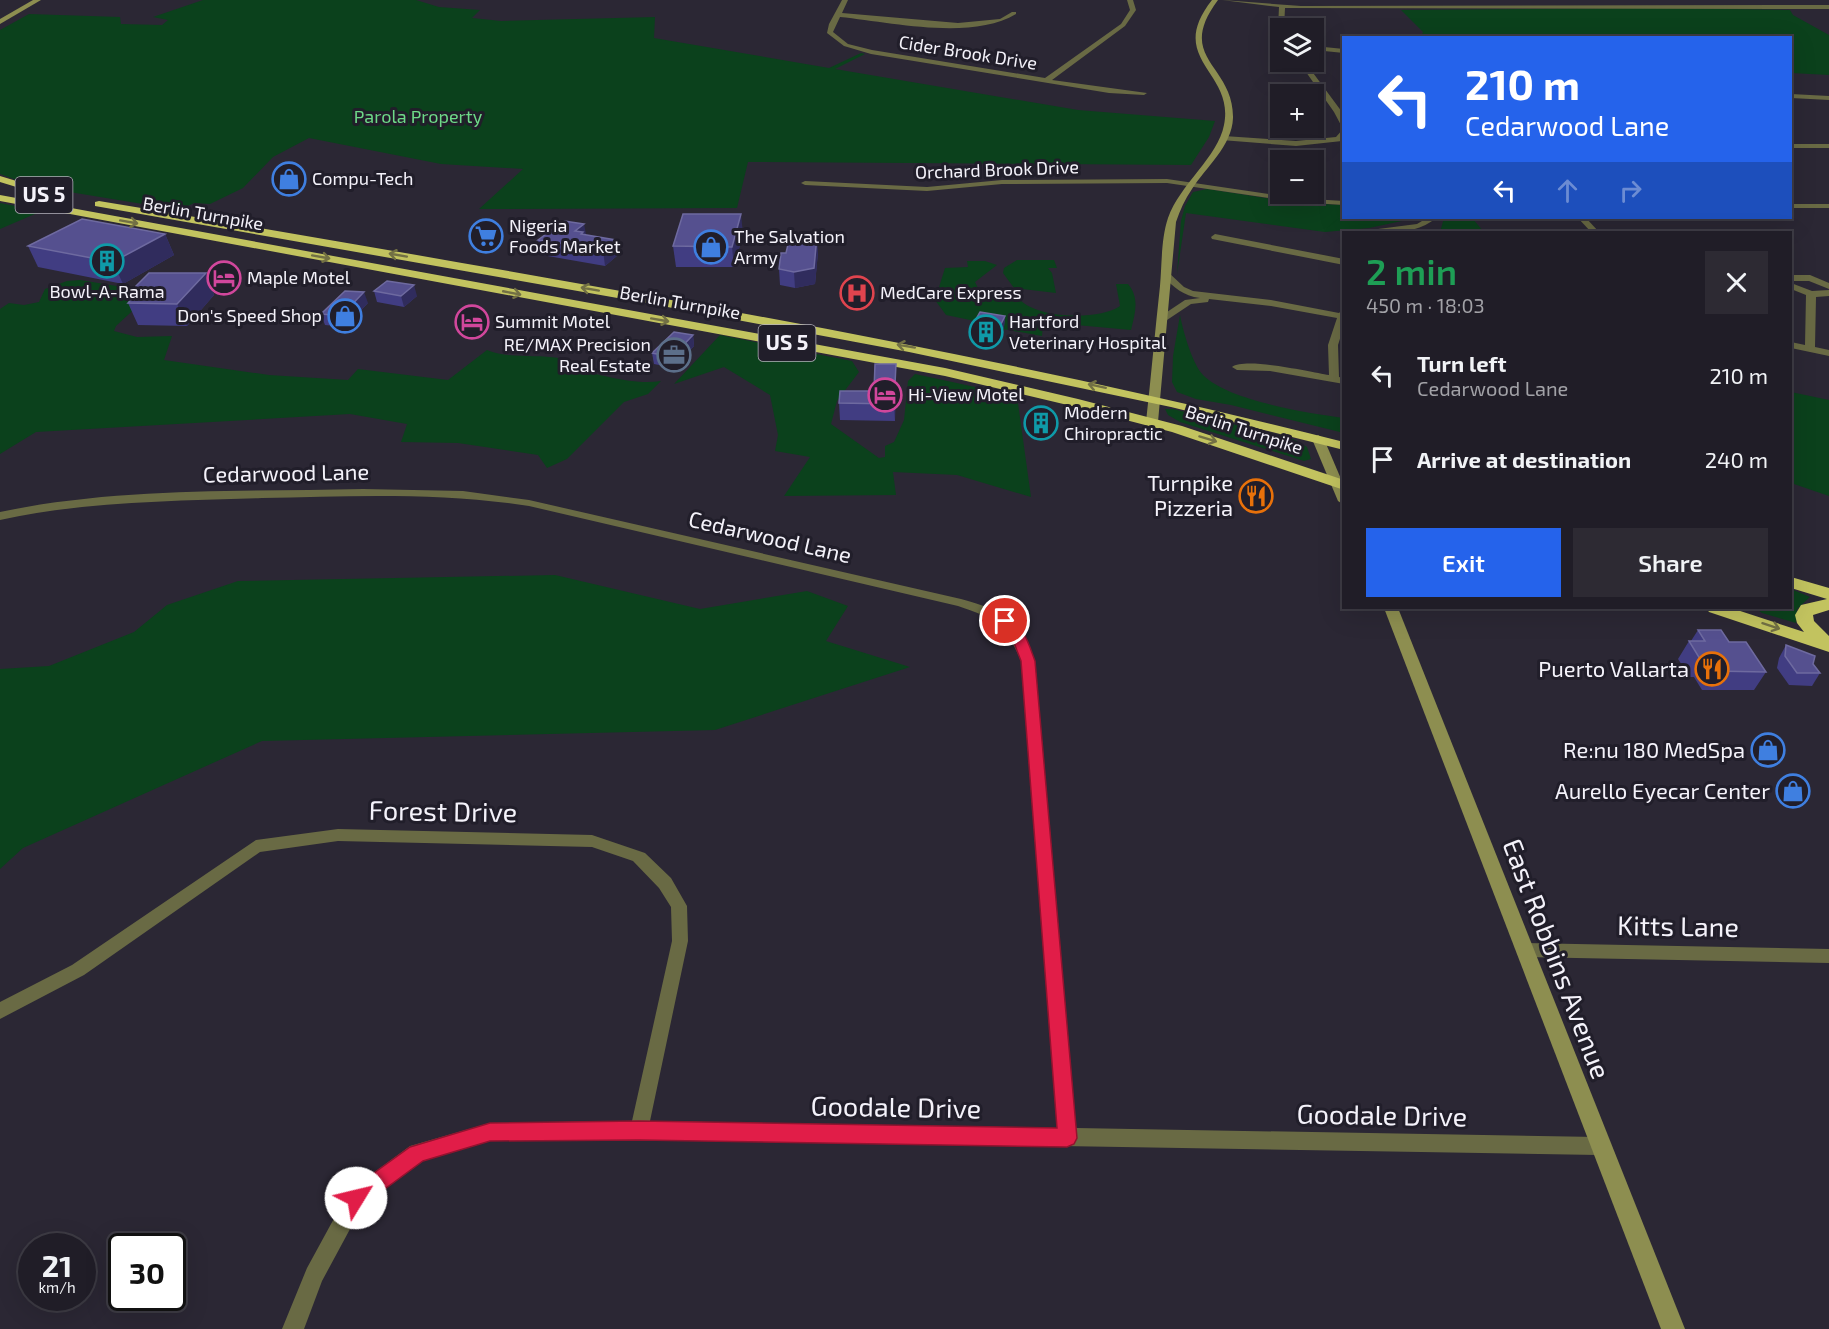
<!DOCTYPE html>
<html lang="en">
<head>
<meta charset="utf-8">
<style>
  body { margin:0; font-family:"Exo 2",sans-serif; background:#2d2a33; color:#f1f3f6; height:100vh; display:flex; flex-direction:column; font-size:22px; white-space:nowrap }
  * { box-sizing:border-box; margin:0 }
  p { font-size:20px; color:#a2a2a7 }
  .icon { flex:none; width:33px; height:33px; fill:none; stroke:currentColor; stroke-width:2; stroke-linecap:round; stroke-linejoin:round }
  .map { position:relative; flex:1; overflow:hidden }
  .side { position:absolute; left:1342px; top:231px; width:450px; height:378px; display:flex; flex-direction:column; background:#201d27; border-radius:0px; box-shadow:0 6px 24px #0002,0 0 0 2px #3d3b44 }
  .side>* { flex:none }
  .hud { position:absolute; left:1342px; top:36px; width:450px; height:183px; border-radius:0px; box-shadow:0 6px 24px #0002,0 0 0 2px #3d3b44; background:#2563eb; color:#fff; overflow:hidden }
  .fabs { position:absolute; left:1270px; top:18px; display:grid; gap:12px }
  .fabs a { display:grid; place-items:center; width:54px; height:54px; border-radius:0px; background:#201d27; box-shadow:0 6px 24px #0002,0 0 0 2px #3d3b44; font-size:30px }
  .speed { position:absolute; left:18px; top:1233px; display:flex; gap:12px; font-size:30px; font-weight:700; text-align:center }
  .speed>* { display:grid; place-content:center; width:78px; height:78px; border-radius:50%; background:#201d27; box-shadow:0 6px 24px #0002,0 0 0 2px #3d3b44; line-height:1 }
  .speed small { font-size:15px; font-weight:400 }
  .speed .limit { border:3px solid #111; border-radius:9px; background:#fff; color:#111 }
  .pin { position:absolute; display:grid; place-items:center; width:51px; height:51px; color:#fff; margin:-26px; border:3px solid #fff; border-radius:50%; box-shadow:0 2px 6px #0007 }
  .me { position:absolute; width:66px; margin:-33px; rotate:54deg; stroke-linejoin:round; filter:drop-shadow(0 0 4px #0008) }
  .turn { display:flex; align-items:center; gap:21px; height:126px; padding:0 24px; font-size:27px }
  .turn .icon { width:78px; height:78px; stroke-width:2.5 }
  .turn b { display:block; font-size:42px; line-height:51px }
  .lanes { display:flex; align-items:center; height:57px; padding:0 24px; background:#0003; justify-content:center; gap:30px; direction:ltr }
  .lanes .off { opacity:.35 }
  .round { display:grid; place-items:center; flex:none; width:63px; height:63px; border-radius:0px; background:#2d2a33 }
  .summary { display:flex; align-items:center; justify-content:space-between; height:102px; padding:0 24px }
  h1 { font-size:36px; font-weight:600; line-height:45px; color:#1e9e55 }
  .primary-button { display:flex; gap:12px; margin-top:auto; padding:12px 24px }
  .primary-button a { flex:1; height:69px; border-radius:0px; background:#2563eb; color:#fff; font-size:24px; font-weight:600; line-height:69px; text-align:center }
  .primary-button a+a { background:#2d2a33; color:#f1f3f6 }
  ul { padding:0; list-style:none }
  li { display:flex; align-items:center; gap:18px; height:84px; padding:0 24px }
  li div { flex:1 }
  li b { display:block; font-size:22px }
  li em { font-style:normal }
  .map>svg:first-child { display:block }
</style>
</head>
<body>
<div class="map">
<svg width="1829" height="1329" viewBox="0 0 1829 1329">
  <rect width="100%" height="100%" fill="#2b2734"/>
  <g fill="#0b411c">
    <polygon points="203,0 416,0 439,7 480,10 472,18 501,21 655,17 654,38 829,68 861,53 865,54 835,69 1078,110 1215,121 1209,137 1191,165 748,162 737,208 479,209 523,169 441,164 309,138 273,157 243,188 210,204 194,203 184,208 167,208 33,186 0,174 0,30 29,14 120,17 121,24 162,25 168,20 153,17"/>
    <polygon points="1657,8 1790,10 1793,15 1829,35 1829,75 1791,73 1791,38 1421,37 1423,32 1401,10"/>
    <polygon points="1207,189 1297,203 1344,205 1344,218 1416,218 1369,228 1325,232 1186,213 1177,274 1181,221 1185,206 1193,192"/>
    <polygon points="0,203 42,211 0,229"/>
    <polygon points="1444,218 1472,218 1484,232 1434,232 1440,232"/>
    <polygon points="1017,260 1054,260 1057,268 1048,268 1052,273 1056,293 1014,288 1003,273 1004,268"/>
    <path d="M967,261H985L997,265L975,282L981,294L1017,296C1031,319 1099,321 1120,306L1116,284H1128C1140,298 1135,314 1131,330L1065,324L1043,325L1042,336L1003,329L1004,327L946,315L935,300L945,268L968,267Z"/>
    <path d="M80,280L153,292L116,326L114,331L137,337L172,336L164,360L269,375L348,380L358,369L448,380L487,350C509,359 536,354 559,358L561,365C590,372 632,386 661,381L648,394L624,402L567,459L547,468L538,455L458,443L401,442L407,424L350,414L36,432L0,454V309L9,303L24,305L39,302L45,289L67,281Z"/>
    <path d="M1180,315C1183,331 1192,363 1203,375C1229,401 1308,413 1344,418V433L1231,405L1196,399L1177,392L1172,382L1173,356Z"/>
    <polygon points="720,335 852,361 859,372 837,401 831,424 879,458 885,457 885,446 894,442 904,420 908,381 915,374 1017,396 1031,497 957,475 893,472 896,495 784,496 810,457 775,451 778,435 770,395 724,367 674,384"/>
    <polygon points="1791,392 1829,400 1829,496 1791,483"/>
    <polygon points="1165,409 1173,409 1293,439 1307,447 1311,459 1304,461 1180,422 1168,415"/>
    <polygon points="555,575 700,609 807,591 848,606 826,641 910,667 715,730 262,741 23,848 0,869 0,669 49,666 134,632 167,605 238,581"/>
    <polygon points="1791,589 1810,597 1797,609 1796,623 1762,613 1755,608 1791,608"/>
  </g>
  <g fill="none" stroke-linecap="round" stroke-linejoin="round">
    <g fill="#696a44" fill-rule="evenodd">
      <path d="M842,0H848L842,13L958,23L1000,19L1012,12H1016V14C971,41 890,22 840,17L833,32L848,44L872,50L1045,78L1121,24L1130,10L1127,0H1133L1136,10L1125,26L1052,80L1147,93L1144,95L1109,93L871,54L844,46L827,33L829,24Z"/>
      <polygon points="1222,0 1301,6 1829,5 1829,9 1285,8 1284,28 1281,30 1278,28 1279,7"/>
      <polygon points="1314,46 1344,49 1344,53 1314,50"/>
      <path d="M1299,62H1305L1342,112C1345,120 1346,133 1342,141L1296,146L1221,140L1220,138L1224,136L1296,141L1336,137L1343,129L1334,112Z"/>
      <polygon points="1791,94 1829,96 1829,100 1791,98"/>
      <rect x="1791" y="144" width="38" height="4"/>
      <polygon points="1167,179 1295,198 1344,201 1344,205 1295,202 1167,183 1002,184 927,191 805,185 801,183 805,181 927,187 1002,180"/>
      <rect x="1791" y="204" width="38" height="4"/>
      <path d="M1427,218H1436C1420,232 1394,234 1374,232L1378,229L1417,224Z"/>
      <polygon points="1578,218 1586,218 1599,232 1591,232"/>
      <polygon points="1215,234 1344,259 1344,265 1212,239 1211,237"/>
      <path d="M1162,272H1168L1184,287L1193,291L1271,300L1339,313L1344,308V326L1338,345L1339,377L1344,378V384L1270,371L1237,370L1232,367C1246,357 1310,372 1329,375L1328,345L1337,318L1271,306L1209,299L1208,302L1191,304L1164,322H1158V318L1185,300L1200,298C1183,296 1174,287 1162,276Z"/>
      <polygon points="1791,275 1810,275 1829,283 1829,289 1809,281 1791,281"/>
      <polygon points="1791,283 1812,291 1829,290 1829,296 1816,297 1815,347 1829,350 1829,356 1791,348 1791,342 1805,345 1806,295 1791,289"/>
      <path d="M363,489L463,491L529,500L961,599C1005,611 1017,619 1035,661L1076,1128L1598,1137L1605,1140L1608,1146L1605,1152L1598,1155L639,1139L490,1141L422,1161L363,1205L322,1281L304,1329H282L307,1268L349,1191L410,1146L490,1123L632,1121L672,941L671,907L659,888L633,861L592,847L338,841L260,852L84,975L0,1019V1002L72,965L256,840L338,829L592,835L645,853L671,878L687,906L688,941L650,1121L1057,1128L1021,661C1005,623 996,619 958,606L529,506C440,492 352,496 262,498C174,501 87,501 0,520V512C119,487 242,492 363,489Z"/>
      <polygon points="1525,943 1829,949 1829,963 1525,957 1519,955 1517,950 1519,945"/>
    </g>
    <g fill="#8d8e50" fill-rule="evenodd">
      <polygon points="33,0 41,0 0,24 0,19"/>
      <path d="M1212,0H1218C1174,59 1234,64 1233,118C1232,146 1206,167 1192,189C1185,199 1180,210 1176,222L1158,422L1152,426L1146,422C1151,377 1155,331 1160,286C1162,264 1161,239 1168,218C1180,184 1218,157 1224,125C1235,71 1165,60 1212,0Z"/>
      <polygon points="1318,435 1324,439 1344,486 1344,505 1338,501 1312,439"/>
      <polygon points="1384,608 1398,608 1685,1329 1661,1329"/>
    </g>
    <g fill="#c2c35f" fill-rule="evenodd">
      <polygon points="0,176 66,196 67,198 62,201 0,182"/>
      <polygon points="0,195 945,368 1078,399 1182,426 1344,480 1344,490 1172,432 1076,407 945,376 0,201"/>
      <path d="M99,201C256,227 413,254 570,282C830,328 1088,377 1344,442V450L1171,407L909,352L646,303L95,206V202Z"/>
      <polygon points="1791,577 1829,588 1829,610 1813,615 1814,621 1829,636 1829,652 1709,612 1706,608 1731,608 1804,632 1797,623 1795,615 1801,605 1827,599 1791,588"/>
    </g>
  </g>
  <g fill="#413d82">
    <polygon points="165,234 174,255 123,284 38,267 28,246"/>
    <polygon points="743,234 734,267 676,267 673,246"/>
    <polygon points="586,235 616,240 618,255 605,266 542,255 538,240"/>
    <polygon points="818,252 815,284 795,288 780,285 779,269"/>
    <polygon points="206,273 214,295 187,326 138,325 128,303 130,301 127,295"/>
    <polygon points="374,291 417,296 404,307 377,302"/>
    <polygon points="368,303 345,327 325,325 321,314"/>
    <polygon points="1005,316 1004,327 997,341 972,337 972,326"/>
    <polygon points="693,335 694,346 674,368 654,364 652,353"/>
    <polygon points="896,364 895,421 840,420 839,403 874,391"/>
    <polygon points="1698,630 1729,642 1766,672 1754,690 1702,690 1694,677 1690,677 1678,659 1689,641 1691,641"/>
    <polygon points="1786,645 1813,664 1820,673 1812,686 1789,685 1777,668 1779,658"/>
  </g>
  <g fill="#302c5d">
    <polygon points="741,214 743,234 734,267 732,247"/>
    <polygon points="584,224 587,239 575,231"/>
    <polygon points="165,234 174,255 123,284 113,262"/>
    <polygon points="817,236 818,252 815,284 795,288 794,272"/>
    <polygon points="616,240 618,255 605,266 603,250"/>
    <polygon points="206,273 214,295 187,326 177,304"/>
    <polygon points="414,285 417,296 404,307 401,296"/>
    <polygon points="364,292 368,303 345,327 341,316"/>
    <polygon points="1005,316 1004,327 997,341 998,330"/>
    <polygon points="693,335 694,346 674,368 672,357"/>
    <polygon points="896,364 896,381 895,421 894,404"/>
  </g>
  <g fill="#55508f" stroke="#6e6aa0" stroke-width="1.5">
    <polygon points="683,214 741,214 732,247 673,246"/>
    <polygon points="82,219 165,234 113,262 28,246"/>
    <polygon points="564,221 584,224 575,231 583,232 581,234 616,240 603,250 538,240"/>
    <polygon points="790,236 817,236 814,268 794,272 779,269 781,253 786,253"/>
    <polygon points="149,273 206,273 177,304 128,303 135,295 127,295"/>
    <polygon points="387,281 414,285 401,296 374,291"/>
    <polygon points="345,291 364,292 341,316 321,314"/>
    <polygon points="980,312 1005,316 998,330 972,326"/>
    <polygon points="674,332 693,335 672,357 652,353"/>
    <polygon points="875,364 896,364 894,404 839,403 840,391 874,391"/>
    <polygon points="1698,630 1721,630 1729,642 1746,642 1766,672 1713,671 1705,659 1700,659 1689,641 1705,641"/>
    <polygon points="1786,645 1815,656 1813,664 1820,673 1797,673 1785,656"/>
  </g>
  <defs><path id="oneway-shaft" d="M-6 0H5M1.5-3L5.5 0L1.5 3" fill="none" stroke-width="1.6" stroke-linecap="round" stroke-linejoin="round" transform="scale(1.5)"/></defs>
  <g stroke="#727044">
    <use href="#oneway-shaft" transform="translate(129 222) rotate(10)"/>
    <use href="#oneway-shaft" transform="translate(398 255) rotate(-170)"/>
    <use href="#oneway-shaft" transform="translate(321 257) rotate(10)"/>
    <use href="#oneway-shaft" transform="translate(590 289) rotate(-170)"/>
    <use href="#oneway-shaft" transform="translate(512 293) rotate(11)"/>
    <use href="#oneway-shaft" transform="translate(660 320) rotate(10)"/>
    <use href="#oneway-shaft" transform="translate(906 346) rotate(-170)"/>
    <use href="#oneway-shaft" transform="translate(1097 386) rotate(-168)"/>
    <use href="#oneway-shaft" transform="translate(1208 439) rotate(17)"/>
    <use href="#oneway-shaft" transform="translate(1771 626) rotate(18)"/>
  </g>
  <path fill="#e11d48" stroke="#92132f" stroke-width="1.5" d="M1005,617C1023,622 1029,645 1035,661L1077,1138L1074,1144L1067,1147L639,1140L490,1141L423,1161L363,1205L356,1208L349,1205L346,1198L349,1191L410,1147L490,1123L639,1121L1057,1128L1021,661L1011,635L998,621Z"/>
  <defs>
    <g id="shop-ring" transform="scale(1.725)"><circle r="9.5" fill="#211e2a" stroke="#3f7fe0" stroke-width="1.5"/><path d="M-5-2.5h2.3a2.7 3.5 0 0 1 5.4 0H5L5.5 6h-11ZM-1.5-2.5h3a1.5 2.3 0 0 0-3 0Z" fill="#3f7fe0"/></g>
    <g id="supermarket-ring" transform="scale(1.725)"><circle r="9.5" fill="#211e2a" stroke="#3f7fe0" stroke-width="1.5"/><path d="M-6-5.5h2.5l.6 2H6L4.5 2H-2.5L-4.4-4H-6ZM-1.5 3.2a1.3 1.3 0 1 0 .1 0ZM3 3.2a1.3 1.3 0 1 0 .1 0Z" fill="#3f7fe0"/></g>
    <g id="building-ring" transform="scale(1.725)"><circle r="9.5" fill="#211e2a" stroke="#0f9aa8" stroke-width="1.5"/><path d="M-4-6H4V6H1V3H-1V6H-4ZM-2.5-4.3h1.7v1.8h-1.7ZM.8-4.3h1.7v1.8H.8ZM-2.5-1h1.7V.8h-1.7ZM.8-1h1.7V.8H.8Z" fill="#0f9aa8"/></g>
    <g id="hotel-ring" transform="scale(1.725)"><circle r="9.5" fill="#211e2a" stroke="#d1479c" stroke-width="1.5"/><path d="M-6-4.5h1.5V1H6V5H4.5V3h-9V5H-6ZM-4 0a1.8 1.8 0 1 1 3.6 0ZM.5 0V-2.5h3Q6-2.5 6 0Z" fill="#d1479c"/></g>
    <g id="hospital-ring" transform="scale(1.725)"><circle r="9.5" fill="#211e2a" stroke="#e0444e" stroke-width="1.5"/><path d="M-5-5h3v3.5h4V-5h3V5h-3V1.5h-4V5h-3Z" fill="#e0444e"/></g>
    <g id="office-ring" transform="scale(1.725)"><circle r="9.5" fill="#211e2a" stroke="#5c6f8a" stroke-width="1.5"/><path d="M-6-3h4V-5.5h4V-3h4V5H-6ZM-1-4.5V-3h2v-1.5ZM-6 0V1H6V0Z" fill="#5c6f8a"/></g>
    <g id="restaurant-ring" transform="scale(1.725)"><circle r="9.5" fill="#211e2a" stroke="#e8710a" stroke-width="1.5"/><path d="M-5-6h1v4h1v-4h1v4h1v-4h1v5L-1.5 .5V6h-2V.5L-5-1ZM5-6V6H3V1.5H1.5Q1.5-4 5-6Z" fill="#e8710a"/></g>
  </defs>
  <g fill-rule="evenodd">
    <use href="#shop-ring" x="289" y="179"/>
    <use href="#supermarket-ring" x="486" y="236"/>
    <use href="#shop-ring" x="711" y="247"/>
    <use href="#building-ring" x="107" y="261"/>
    <use href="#hotel-ring" x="224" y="278"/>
    <use href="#hospital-ring" x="857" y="293"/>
    <use href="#shop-ring" x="345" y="316"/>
    <use href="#hotel-ring" x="472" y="322"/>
    <use href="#building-ring" x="986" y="332"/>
    <use href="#office-ring" x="674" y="355"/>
    <use href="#hotel-ring" x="885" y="395"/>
    <use href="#building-ring" x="1041" y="423"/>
    <use href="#restaurant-ring" x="1256" y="496"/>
    <use href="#restaurant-ring" x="1712" y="669"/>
    <use href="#shop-ring" x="1768" y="750"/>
    <use href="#shop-ring" x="1793" y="791"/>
  </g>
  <g text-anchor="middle" stroke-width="6" stroke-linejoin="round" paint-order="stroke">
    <g font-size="18" fill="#f4f2fa" stroke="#211e2a">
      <text transform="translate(968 53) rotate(9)" y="6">Cider Brook Drive</text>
      <text transform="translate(997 170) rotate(-2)" y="6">Orchard Brook Drive</text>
      <text transform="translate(203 214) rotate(10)" y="6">Berlin Turnpike</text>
      <text transform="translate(680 303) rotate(10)" y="6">Berlin Turnpike</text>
      <text transform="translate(1244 430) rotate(18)" y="6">Berlin Turnpike</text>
    </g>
    <g font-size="18" fill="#6eda88" stroke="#211e2a">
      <text x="418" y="123">Parola Property</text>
    </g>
    <g font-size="18" fill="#f4f2fa" stroke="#211e2a" text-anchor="start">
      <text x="312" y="185">Compu-Tech</text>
      <text x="509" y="232">Nigeria<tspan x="509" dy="21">Foods Market</tspan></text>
      <text x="734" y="243">The Salvation<tspan x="734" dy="21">Army</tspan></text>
      <text x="247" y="284">Maple Motel</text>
      <text x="107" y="298" text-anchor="middle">Bowl-A-Rama</text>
      <text x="880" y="299">MedCare Express</text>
      <text x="322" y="322" text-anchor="end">Don's Speed Shop</text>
      <text x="495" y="328">Summit Motel</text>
      <text x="1009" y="328">Hartford<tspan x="1009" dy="21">Veterinary Hospital</tspan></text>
      <text x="651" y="351" text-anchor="end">RE/MAX Precision<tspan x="651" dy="21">Real Estate</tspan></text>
      <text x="908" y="401">Hi-View Motel</text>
      <text x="1064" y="419">Modern<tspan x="1064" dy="21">Chiropractic</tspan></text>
    </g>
    <g fill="#211e2a" stroke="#b5b2bc" stroke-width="1.5">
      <rect x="15.5" y="177" width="57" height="36" rx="4.5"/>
      <rect x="758.5" y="325" width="57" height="36" rx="4.5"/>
    </g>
    <g font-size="21" font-weight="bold" fill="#f4f2fa">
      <text x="44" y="202">US 5</text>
      <text x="787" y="350">US 5</text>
    </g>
    <g font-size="22" fill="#f4f2fa" stroke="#211e2a">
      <text transform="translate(286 473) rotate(-1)" y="8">Cedarwood Lane</text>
      <text transform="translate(770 537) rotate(13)" y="8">Cedarwood Lane</text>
    </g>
    <g font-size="22" fill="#f4f2fa" stroke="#211e2a" text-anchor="end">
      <text x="1233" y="491">Turnpike<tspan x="1233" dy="25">Pizzeria</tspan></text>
      <text x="1689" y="677">Puerto Vallarta</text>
      <text x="1745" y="758">Re:nu 180 MedSpa</text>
      <text x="1770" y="799">Aurello Eyecar Center</text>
    </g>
    <g font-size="27" fill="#f4f2fa" stroke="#211e2a">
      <text transform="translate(443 812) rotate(1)" y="9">Forest Drive</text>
      <text transform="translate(1678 927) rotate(1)" y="9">Kitts Lane</text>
      <text transform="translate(1556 959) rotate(69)" y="9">East Robbins Avenue</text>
      <text transform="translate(896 1108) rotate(1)" y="9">Goodale Drive</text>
      <text transform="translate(1382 1116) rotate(1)" y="9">Goodale Drive</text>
    </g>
  </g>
</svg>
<div class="fabs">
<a><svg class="icon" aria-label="layers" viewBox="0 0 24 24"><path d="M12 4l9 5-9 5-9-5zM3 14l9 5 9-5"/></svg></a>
<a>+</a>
<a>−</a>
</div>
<div class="speed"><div>21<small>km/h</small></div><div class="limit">30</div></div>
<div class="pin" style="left:1005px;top:621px;background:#d93025"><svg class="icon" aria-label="arrive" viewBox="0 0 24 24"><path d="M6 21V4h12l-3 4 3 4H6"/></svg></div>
<svg class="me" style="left:356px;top:1198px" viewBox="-20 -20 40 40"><circle r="19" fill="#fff"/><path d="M0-13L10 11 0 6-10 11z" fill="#e11d48"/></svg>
<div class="hud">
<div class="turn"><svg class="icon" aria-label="left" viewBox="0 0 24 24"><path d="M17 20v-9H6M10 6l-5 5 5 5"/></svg><div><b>210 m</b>Cedarwood Lane</div></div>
<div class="lanes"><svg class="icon" aria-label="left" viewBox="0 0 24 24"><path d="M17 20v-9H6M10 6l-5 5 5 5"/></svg><svg class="icon off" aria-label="ahead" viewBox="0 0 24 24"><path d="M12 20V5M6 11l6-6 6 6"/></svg><svg class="icon off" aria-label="right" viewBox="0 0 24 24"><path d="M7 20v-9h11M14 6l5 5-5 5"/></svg></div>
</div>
<section class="side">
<div class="summary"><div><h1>2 min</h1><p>450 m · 18:03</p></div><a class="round"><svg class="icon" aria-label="close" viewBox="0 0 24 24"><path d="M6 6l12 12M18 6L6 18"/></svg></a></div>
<ul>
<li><svg class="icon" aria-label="left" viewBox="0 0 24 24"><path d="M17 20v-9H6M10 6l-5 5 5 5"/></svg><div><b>Turn left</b><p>Cedarwood Lane</p></div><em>210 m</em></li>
<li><svg class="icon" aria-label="arrive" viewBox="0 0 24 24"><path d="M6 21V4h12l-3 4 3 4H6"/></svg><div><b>Arrive at destination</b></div><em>240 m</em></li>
</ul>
<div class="primary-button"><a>Exit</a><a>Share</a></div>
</section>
</div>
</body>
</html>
